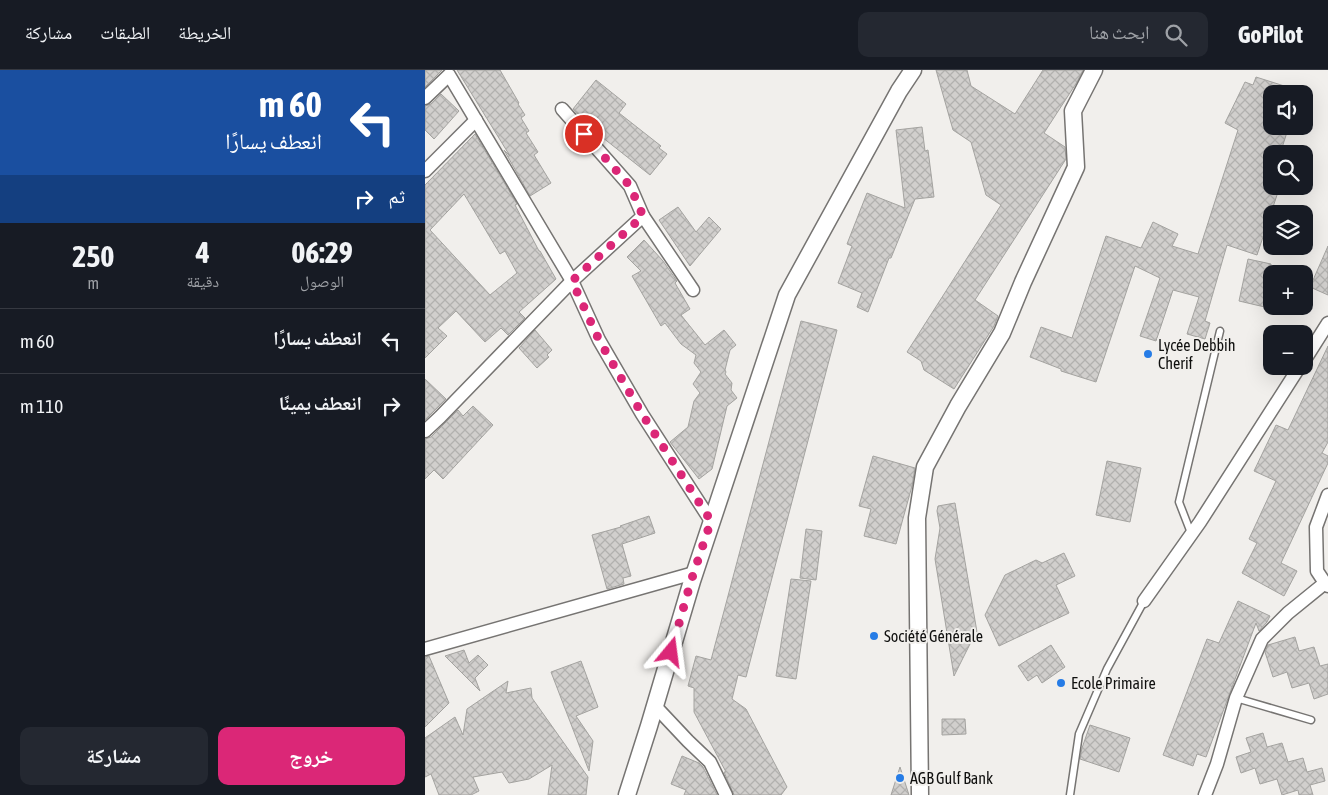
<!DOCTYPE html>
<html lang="ar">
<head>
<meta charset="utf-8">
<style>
  body { margin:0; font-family:"Asap Condensed","Noto Naskh Arabic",sans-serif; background:#242831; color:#f1f3f6; direction:rtl; height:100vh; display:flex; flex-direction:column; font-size:19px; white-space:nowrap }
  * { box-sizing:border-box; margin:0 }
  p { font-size:16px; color:#9ea1a6 }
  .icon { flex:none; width:28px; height:28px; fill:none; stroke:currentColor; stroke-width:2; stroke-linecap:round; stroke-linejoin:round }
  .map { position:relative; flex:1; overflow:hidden; direction:ltr }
  .sheet { display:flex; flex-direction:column; background:#171b24; width:425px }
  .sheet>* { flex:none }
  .guide { background:#1a4fa0; color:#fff; overflow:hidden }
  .fabs { position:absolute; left:838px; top:15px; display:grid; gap:10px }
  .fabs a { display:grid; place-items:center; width:50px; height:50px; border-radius:10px; background:#171b24; box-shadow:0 5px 20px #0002; font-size:25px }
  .pin { position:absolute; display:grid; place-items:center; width:42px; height:42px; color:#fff; margin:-21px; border:2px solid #fff; border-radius:50%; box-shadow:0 1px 5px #0007 }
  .me { position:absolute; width:55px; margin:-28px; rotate:16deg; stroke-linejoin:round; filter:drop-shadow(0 0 4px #0008) }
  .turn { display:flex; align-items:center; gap:18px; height:105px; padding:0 20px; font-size:22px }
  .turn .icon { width:65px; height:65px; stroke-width:2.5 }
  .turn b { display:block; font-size:35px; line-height:42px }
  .then { display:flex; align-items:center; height:48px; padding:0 20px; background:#0003; gap:10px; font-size:19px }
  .eta { display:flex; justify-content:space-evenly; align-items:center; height:85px; text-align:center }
  .eta b { font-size:30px; font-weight:700; line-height:35px }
  .action { display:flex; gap:10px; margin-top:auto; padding:10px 20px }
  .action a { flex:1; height:58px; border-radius:10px; background:#db2777; color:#fff; font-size:20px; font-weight:700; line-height:58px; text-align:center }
  .action a+a { background:#242831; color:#f1f3f6 }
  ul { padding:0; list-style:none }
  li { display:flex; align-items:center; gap:15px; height:65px; padding:0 20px; border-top:1px solid #363941 }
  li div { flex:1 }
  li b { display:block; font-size:19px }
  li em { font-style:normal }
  header { display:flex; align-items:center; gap:30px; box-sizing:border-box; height:70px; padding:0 25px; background:#171b24; border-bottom:1px solid #363941 }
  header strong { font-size:24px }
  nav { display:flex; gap:28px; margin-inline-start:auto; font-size:18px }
  .search { width:350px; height:45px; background:#242831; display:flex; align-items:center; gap:12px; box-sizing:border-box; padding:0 18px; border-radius:10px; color:#9ea1a6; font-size:19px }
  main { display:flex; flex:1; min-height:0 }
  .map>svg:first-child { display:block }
</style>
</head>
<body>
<header>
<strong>GoPilot</strong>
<div class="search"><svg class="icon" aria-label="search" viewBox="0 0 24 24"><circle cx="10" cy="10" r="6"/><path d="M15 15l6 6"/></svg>ابحث هنا</div>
<nav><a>الخريطة</a><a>الطبقات</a><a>مشاركة</a></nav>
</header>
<main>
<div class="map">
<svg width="903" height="725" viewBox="0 0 903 725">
  <defs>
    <pattern id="building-cross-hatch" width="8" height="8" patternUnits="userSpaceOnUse" patternTransform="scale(1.25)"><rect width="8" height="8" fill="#d1cfcd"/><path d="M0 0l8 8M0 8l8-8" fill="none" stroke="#b2b1af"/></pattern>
  </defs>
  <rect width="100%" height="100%" fill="#f1efec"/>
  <g fill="url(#building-cross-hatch)" stroke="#a4a3a0" fill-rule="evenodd">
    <polygon points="0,0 17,0 0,17"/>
    <polygon points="32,0 75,0 94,33 93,34 100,45 96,48 104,61 101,63 113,82 109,85 126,113 105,126 79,80 85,86"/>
    <polygon points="511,0 542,0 546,16 590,44 618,0 658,0 652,12 619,63 640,77 641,89 550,230 573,246 569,256 529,319 499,300 496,291 482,282 576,135 561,125 546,72 528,60"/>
    <polygon points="831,7 875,21 874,24 846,24 846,56 864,56 855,84 846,84 846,116 855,116 832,185 802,175 780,251 785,253 780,269 762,264 774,227 748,220 731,271 715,266 735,208 710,196 671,312 636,301 636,299 605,287 616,257 647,268 681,166 716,178 728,152 753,164 747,176 773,184 813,60 800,53 820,12 828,15"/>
    <polygon points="171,10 201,34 194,43 236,76 234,78 242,84 225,105 163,56 148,39"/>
    <polygon points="16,24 34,41 9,69 0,60 0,36 6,34"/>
    <polygon points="497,57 500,81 503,80 509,127 490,129 466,188 464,188 443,242 432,237 437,223 413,213 427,176 422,174 442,123 480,138 471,60"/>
    <path d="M50,64L92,134L90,135L114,181H115L131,209L94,242L100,248L83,265L76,258L60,272L31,241L13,258L22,266L0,288V115ZM39,124L75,184L80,181L92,203L65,225L5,160Z"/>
    <polygon points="253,137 271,162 284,147 296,159 265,196 234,150"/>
    <polygon points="219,170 238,191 252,211 250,213 265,239 256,245 280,275 299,260 311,275 305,280 300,300 301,302 300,304 307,313 306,320 312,328 302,336 287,399 274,409 245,372 263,357 269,331 275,323 268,314 276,302 269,293 271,285 256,274 240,253 236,256 207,206 216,201 202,187"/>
    <polygon points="903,176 903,225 885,217"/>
    <polygon points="823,189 846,194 846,227 844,238 814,231"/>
    <polygon points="376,251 412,260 321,607 313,605 307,629 321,639 362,717 356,725 309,725 299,702 301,702 269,642 269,618 263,616 271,586 286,590"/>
    <polygon points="110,260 127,280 122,285 124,287 112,298 94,278"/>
    <polygon points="903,276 903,372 897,383 903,386 903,393 856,493 872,501 859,526 817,503 832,473 824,469 851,411 829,401 851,355 863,360"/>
    <polygon points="0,309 21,329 0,350"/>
    <polygon points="48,336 68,355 18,409 9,400 0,409 0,369 6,367 33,340 38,346"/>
    <polygon points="448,386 490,398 487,416 471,474 439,466 446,439 434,436"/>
    <polygon points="682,391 716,398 705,452 671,445"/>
    <polygon points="530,433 552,562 548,561 546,572 529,606 510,489 515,458 512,441 513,436"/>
    <polygon points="224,446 230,463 197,474 206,506 198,508 199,514 182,519 167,465 196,457 195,456"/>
    <polygon points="381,459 397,461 391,510 375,508"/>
    <polygon points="639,483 650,506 631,515 644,543 574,576 560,545 580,505 611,490 617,493"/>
    <polygon points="366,509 386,511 371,609 351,606"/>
    <polygon points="813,531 845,546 842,552 834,561 831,553 781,687 772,684 768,696 738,685 782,569 794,573"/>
    <polygon points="870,567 874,581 889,577 895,596 903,594 903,624 889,629 884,613 867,618 862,602 848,607 840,582 843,575"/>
    <polygon points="626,575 640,597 617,613 612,605 603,611 593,596"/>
    <polygon points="39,580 44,593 53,585 63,595 50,608 55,621 20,586"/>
    <polygon points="4,586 24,633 0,657 0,587"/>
    <polygon points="156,591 173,637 151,646 168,671 164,701 126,602"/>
    <polygon points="83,611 81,623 106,618 107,628 163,707 161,725 123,725 127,695 104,709 84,713 77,702 48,707 54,721 46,725 14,725 6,704 0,707 0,668 30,647 38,665 42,639"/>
    <polygon points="517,649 540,649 541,664 517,665"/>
    <polygon points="665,655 705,668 694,702 655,689 657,678"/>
    <polygon points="838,663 842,677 857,673 863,692 878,688 882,702 897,698 900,711 885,715 888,725 874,725 873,720 857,725 852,709 835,714 830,698 816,703 811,687 826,682 821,668"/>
    <polygon points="257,686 274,693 278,697 292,725 259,725 261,720 246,714"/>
    <polygon points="475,697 484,725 466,725"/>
  </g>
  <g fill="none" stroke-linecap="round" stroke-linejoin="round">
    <g stroke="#767472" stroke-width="9">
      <g id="service">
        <polyline points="766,463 754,432 795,261"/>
        <polyline points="811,628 886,650"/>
        <polyline points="645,725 654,664 682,599 719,531"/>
      </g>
    </g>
    <g stroke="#767472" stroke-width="15">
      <g id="minor">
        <polyline points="0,28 24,5 147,211 174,270 217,344 286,451"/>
        <polyline points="137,39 205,116 218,146"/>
        <polyline points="0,101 51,50"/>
        <polyline points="879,291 903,253"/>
        <polyline points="0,361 15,347 147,211 218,146 268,220"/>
        <polyline points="903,425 891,457 892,501 900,513 903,516"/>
        <polyline points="719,531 775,452 875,296"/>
        <polyline points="0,579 269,503"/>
        <polyline points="230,636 263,671 285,692 301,725"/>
        <polyline points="780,725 792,694 811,628 837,569 863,543 900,513"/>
      </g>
    </g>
    <g stroke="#767472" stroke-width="19">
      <g id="tertiary">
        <polyline points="202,725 224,656 267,511 362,225 474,21 488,0"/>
        <polyline points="495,725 492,448 500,397 533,336 577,263 598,212 651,97 648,41 669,0"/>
      </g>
    </g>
    <use href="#service" stroke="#fff" stroke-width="6"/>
    <use href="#minor" stroke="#fff" stroke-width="12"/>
    <use href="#tertiary" stroke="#fff" stroke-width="16"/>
  </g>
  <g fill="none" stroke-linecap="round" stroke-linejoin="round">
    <polyline stroke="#db2777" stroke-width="9" stroke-dasharray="0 16.2" points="159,64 205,116 218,146 147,211 174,270 217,344 286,451 266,511 246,582"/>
  </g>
  <g fill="#267ce6" stroke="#f1efec" stroke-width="2">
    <circle cx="723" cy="284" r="5"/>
    <circle cx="449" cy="566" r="5"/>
    <circle cx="636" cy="613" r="5"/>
    <circle cx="475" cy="708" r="5"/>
  </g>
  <g text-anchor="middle" stroke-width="4" stroke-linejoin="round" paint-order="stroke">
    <g font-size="16" fill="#10100f" stroke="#f1efec" text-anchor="start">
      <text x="733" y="281">Lycée Debbih<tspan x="733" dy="18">Cherif</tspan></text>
      <text x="459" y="572">Société Générale</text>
      <text x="646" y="619">Ecole Primaire</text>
      <text x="485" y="714">AGB Gulf Bank</text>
    </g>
  </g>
</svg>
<div class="fabs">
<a><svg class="icon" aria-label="sound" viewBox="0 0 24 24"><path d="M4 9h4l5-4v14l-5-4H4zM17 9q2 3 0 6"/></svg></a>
<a><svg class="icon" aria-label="search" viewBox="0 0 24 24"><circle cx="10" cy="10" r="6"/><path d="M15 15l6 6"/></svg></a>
<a><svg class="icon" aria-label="layers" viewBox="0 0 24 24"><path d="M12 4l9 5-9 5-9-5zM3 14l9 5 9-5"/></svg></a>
<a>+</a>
<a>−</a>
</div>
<div class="pin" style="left:159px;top:64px;background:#d93025"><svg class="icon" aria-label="arrive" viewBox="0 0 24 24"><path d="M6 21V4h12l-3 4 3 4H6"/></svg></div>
<svg class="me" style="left:246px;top:582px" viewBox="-20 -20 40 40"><path d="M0-17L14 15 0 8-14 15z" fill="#db2777" stroke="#fff" stroke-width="4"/></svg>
</div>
<section class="sheet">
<div class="guide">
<div class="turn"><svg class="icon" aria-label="left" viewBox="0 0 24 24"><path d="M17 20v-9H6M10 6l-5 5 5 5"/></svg><div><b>60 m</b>انعطف يسارًا</div></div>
<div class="then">ثم<svg class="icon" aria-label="right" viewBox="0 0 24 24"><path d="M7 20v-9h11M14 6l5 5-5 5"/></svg></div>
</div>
<div class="eta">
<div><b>06:29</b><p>الوصول</p></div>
<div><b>4</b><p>دقيقة</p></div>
<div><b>250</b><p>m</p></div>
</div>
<ul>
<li><svg class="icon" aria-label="left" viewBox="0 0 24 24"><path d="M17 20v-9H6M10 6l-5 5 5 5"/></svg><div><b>انعطف يسارًا</b></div><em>60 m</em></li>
<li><svg class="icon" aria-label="right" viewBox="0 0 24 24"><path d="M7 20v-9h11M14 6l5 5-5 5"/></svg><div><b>انعطف يمينًا</b></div><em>110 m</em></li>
</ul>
<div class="action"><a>خروج</a><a>مشاركة</a></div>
</section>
</main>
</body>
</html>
